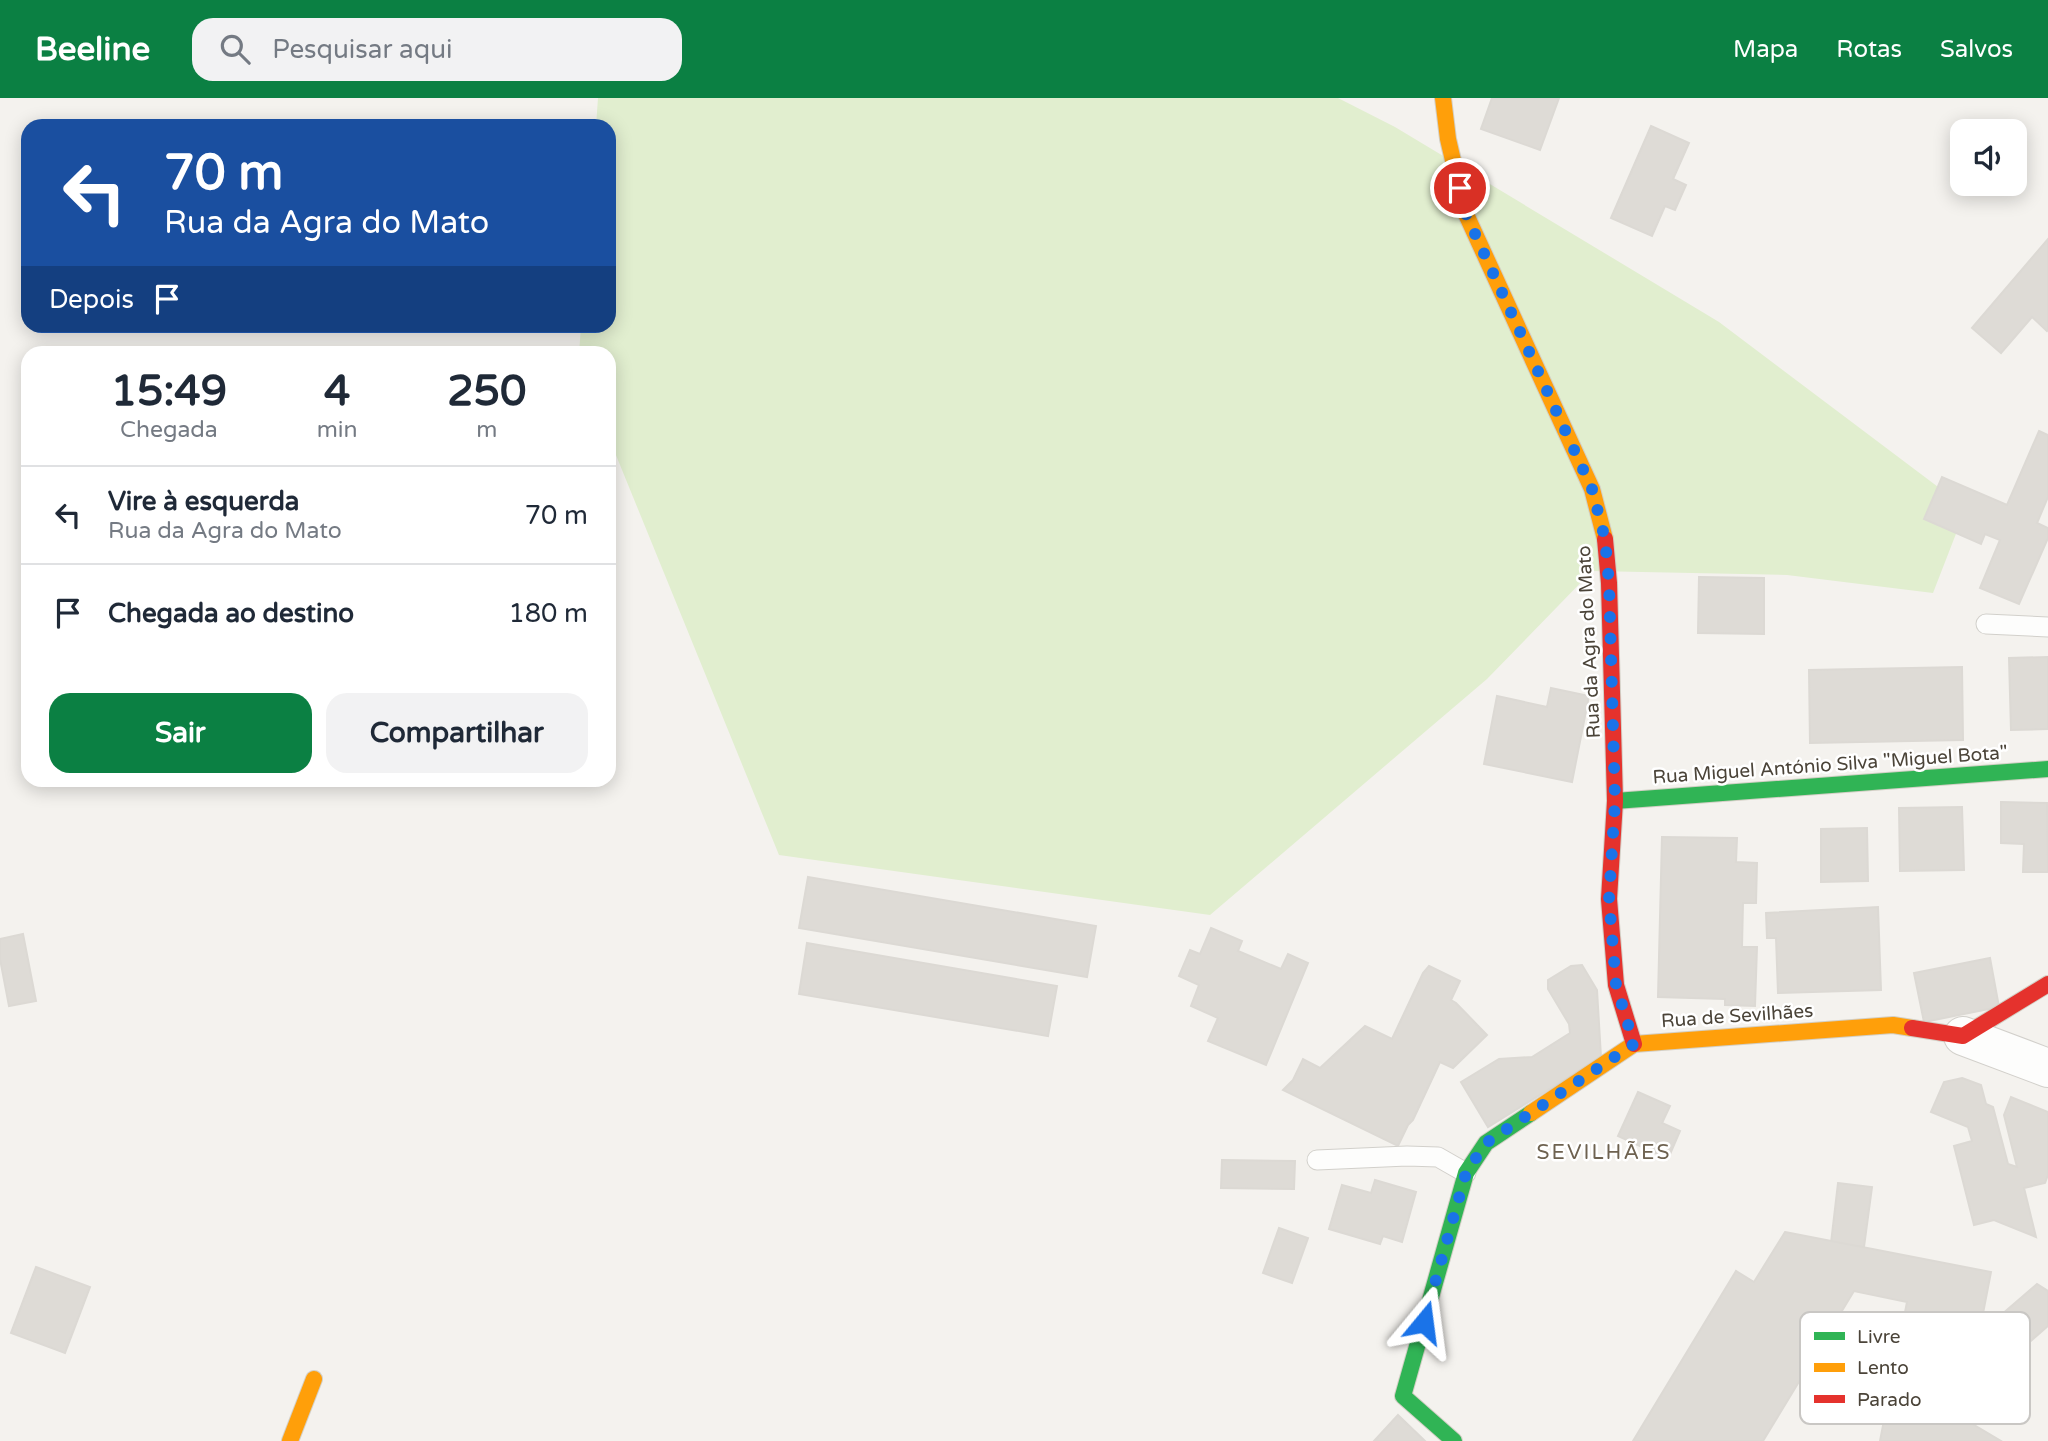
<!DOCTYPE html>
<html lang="pt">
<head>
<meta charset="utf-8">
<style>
  body { margin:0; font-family:"Varela Round",sans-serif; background:#f2f2f3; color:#1f2937; height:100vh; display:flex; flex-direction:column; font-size:26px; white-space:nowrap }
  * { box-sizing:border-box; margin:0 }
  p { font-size:23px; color:#747a83 }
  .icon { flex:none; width:38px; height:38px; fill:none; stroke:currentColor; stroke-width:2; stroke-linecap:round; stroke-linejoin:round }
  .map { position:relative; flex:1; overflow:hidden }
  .sheet { position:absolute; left:21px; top:248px; width:595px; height:441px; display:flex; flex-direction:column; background:#fff; border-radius:21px; box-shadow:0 4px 18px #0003 }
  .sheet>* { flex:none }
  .top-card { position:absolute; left:21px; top:21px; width:595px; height:214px; border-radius:21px; box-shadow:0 4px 18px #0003; background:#1a4fa0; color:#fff; overflow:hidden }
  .fabs { position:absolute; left:1950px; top:21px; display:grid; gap:14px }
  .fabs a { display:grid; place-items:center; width:77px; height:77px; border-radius:14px; background:#fff; box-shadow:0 4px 18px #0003; font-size:35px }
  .pin { position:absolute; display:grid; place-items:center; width:60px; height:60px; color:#fff; margin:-30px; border:4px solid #fff; border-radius:50%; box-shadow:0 2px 7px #0007 }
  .me { position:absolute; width:77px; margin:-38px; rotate:16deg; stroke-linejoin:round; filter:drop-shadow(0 0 5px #0008) }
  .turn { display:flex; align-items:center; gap:24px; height:147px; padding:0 28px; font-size:32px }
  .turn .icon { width:91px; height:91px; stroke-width:2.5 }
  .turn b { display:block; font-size:49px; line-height:60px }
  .then { display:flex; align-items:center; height:66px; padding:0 28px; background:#0003; gap:14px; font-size:26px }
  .eta { display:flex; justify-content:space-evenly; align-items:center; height:119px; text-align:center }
  .eta b { font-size:42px; font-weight:700; line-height:49px }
  .button { display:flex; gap:14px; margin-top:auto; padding:14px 28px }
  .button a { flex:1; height:80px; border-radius:21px; background:#0b8043; color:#fff; font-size:28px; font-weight:700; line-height:80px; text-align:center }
  .button a+a { background:#f2f2f3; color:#1f2937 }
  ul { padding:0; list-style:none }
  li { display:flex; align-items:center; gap:21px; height:98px; padding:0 28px; border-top:2px solid #e0e1e3 }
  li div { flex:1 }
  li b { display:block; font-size:26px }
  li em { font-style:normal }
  header { display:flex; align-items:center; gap:42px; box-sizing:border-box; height:98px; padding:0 35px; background:#0b8043; color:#fff }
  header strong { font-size:33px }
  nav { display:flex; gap:38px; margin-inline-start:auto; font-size:24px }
  .search { width:490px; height:63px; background:#f2f2f3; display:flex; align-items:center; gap:18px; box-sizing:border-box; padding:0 24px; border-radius:21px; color:#747a83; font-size:26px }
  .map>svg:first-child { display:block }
</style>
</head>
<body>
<header>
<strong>Beeline</strong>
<div class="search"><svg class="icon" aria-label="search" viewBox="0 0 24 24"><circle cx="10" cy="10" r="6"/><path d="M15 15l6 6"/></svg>Pesquisar aqui</div>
<nav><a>Mapa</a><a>Rotas</a><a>Salvos</a></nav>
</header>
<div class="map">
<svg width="2048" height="1343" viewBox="0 0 2048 1343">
  <rect width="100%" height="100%" fill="#f4f2ee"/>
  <polygon fill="#e1eecf" points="598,0 1338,0 1395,29 1719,224 1966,410 1933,495 1787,477 1592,473 1487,581 1210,817 779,757 609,340 609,256 579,256 581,228 609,228 609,28 596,28"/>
  <g fill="#dedbd6" stroke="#dcd9d4" stroke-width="2">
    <polygon points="1492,0 1559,0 1540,52 1481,31"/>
    <polygon points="1651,28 1689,45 1673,81 1686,87 1675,112 1665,108 1652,138 1611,120"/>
    <polygon points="2048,141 2048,232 2047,233 2032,219 2001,255 1972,230"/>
    <polygon points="2039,333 2048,337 2048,399 2037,425 2048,430 2048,440 2019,506 1980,490 2000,442 1985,436 1981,446 1924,421 1942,379 2007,407"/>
    <polygon points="1699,479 1764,480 1764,536 1698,535"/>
    <polygon points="2048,559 2048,631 2011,632 2009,560"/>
    <polygon points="1962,569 1963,642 1810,645 1809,572"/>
    <polygon points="1551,590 1589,598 1572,684 1484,666 1497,598 1547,609"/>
    <polygon points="2001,704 2047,705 2048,774 2023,774 2024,746 2001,745"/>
    <polygon points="1962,709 1964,772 1900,773 1899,710"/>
    <polygon points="1867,730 1868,783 1821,784 1821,731"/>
    <polygon points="1662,739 1737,740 1736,764 1757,765 1756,805 1743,805 1742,849 1757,849 1755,908 1725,907 1725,901 1658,899"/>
    <polygon points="808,779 1096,828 1087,879 799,830"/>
    <polygon points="1878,809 1881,892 1778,895 1776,840 1767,840 1766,815"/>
    <polygon points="1211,830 1242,843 1238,853 1281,871 1288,856 1308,865 1266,967 1208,943 1218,920 1191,908 1199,887 1179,878 1190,852 1200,856"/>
    <polygon points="23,836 36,903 9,908 0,861 0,841"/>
    <polygon points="807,845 1057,888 1048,938 799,896"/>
    <polygon points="1990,860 1999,909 1924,924 1914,875"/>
    <polygon points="1582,867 1597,892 1601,959 1488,1029 1461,984 1499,961 1532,959 1570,935 1569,926 1548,891 1548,882 1571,868"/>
    <polygon points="1429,868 1460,883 1451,902 1456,905 1487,937 1453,970 1440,964 1413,1022 1408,1027 1398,1048 1283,992 1293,982 1303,961 1320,970 1365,928 1392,941 1423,875"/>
    <polygon points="1962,980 1981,987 1986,1006 1993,1009 2008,1066 2017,1069 2004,1017 2011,999 2048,1014 2048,1077 2045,1085 2024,1090 2036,1139 1994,1122 1974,1127 1954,1048 1972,1043 1968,1029 1931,1014 1944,984"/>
    <polygon points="1638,994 1670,1008 1662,1025 1680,1033 1668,1061 1618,1038"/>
    <polygon points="1222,1062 1295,1063 1294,1091 1221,1090"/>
    <polygon points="1375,1082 1416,1094 1402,1144 1383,1138 1380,1146 1329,1131 1342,1087 1371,1095"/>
    <polygon points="1838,1085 1872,1089 1864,1149 1831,1145"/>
    <polygon points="1279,1130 1308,1140 1292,1185 1263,1175"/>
    <polygon points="1785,1134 1991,1174 1979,1236 2037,1186 2048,1193 2048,1228 1975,1291 1961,1282 1954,1315 2001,1343 1880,1343 1907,1204 1854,1193 1763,1343 1633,1343 1736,1173 1754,1184"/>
    <polygon points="36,1169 90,1189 65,1255 11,1235"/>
    <polygon points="1398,1317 1425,1343 1374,1343"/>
  </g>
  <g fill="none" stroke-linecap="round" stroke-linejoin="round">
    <g stroke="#d2d0cb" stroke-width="21">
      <g id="lane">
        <polyline points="1986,526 2048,529"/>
        <polyline points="1317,1062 1407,1058 1438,1059 1466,1075"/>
      </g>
    </g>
    <g stroke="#d2d0cb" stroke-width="40">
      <polyline id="street" points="1963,938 2048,970"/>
    </g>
    <g stroke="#d3cfc5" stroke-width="18">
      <g id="fast">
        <polyline points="1615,703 2048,671"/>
        <polyline points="1454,1343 1403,1298 1466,1075 1486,1045 1531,1015"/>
      </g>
    </g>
    <g stroke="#d3cfc5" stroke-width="18">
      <g id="slow">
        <polyline points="1443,0 1448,41 1465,114 1592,391 1605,441"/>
        <polyline points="1531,1015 1634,946 1893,927 1912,930"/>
        <polyline points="290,1343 314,1281"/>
      </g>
    </g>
    <g stroke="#d3cfc5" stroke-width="18">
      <g id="jam">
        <polyline points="1605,441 1609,485 1615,703 1609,801 1616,887 1634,946"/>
        <polyline points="1912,930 1963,938 2048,886"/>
      </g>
    </g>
    <use href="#lane" stroke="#fdfdfc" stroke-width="19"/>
    <use href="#street" stroke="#fdfdfc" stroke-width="38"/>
    <use href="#fast" stroke="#30b455" stroke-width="16"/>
    <use href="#slow" stroke="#ff9f0a" stroke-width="16"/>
    <use href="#jam" stroke="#e5322d" stroke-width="16"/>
  </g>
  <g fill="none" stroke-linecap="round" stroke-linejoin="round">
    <polyline stroke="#1a73e8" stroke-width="12" stroke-dasharray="0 21.6" points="1424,1224 1466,1075 1486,1045 1634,946 1616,887 1609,801 1615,703 1609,485 1605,441 1592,391 1465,114 1460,90"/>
  </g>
  <g text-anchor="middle" stroke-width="5" stroke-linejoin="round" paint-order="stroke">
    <g font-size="19" fill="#4b4439" stroke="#fff">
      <text transform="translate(1588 544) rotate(-93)" y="7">Rua da Agra do Mato</text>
      <text transform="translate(1830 666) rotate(-4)" y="7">Rua Miguel António Silva "Miguel Bota"</text>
      <text transform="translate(1737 917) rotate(-4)" y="7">Rua de Sevilhães</text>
    </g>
    <g font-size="21" letter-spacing="2" fill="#6e6250" stroke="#fff">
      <text x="1604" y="1061">SEVILHÃES</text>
    </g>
  </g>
  <rect x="1800" y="1214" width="230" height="112" rx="10" fill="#fff" stroke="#c9c7c4" stroke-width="2"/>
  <rect x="1814" y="1234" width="31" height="8" fill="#30b455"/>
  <rect x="1814" y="1265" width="31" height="9" fill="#ff9f0a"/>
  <rect x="1814" y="1297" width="31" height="8" fill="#e5322d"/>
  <g font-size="19" fill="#4b4439">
    <text x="1857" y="1245">Livre</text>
    <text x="1857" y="1276">Lento</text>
    <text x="1857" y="1308">Parado</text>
  </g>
</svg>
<div class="fabs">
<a><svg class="icon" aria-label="sound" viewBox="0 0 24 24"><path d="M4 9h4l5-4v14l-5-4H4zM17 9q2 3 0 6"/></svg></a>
</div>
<div class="pin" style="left:1460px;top:90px;background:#d93025"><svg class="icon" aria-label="arrive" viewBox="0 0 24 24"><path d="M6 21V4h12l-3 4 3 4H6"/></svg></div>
<svg class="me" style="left:1424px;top:1224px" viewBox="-20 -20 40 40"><path d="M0-17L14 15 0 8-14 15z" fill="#1a73e8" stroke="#fff" stroke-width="4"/></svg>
<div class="top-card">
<div class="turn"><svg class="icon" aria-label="left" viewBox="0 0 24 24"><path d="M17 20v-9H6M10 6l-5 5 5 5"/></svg><div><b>70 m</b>Rua da Agra do Mato</div></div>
<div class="then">Depois<svg class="icon" aria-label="arrive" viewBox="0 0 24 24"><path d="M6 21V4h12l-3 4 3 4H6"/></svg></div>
</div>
<section class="sheet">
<div class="eta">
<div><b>15:49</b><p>Chegada</p></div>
<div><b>4</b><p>min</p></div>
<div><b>250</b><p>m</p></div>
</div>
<ul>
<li><svg class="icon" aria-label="left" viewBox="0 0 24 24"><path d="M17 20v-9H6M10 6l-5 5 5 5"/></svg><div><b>Vire à esquerda</b><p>Rua da Agra do Mato</p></div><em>70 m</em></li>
<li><svg class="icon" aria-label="arrive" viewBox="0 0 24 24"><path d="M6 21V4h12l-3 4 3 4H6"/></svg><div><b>Chegada ao destino</b></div><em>180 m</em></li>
</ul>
<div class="button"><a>Sair</a><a>Compartilhar</a></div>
</section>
</div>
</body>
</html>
